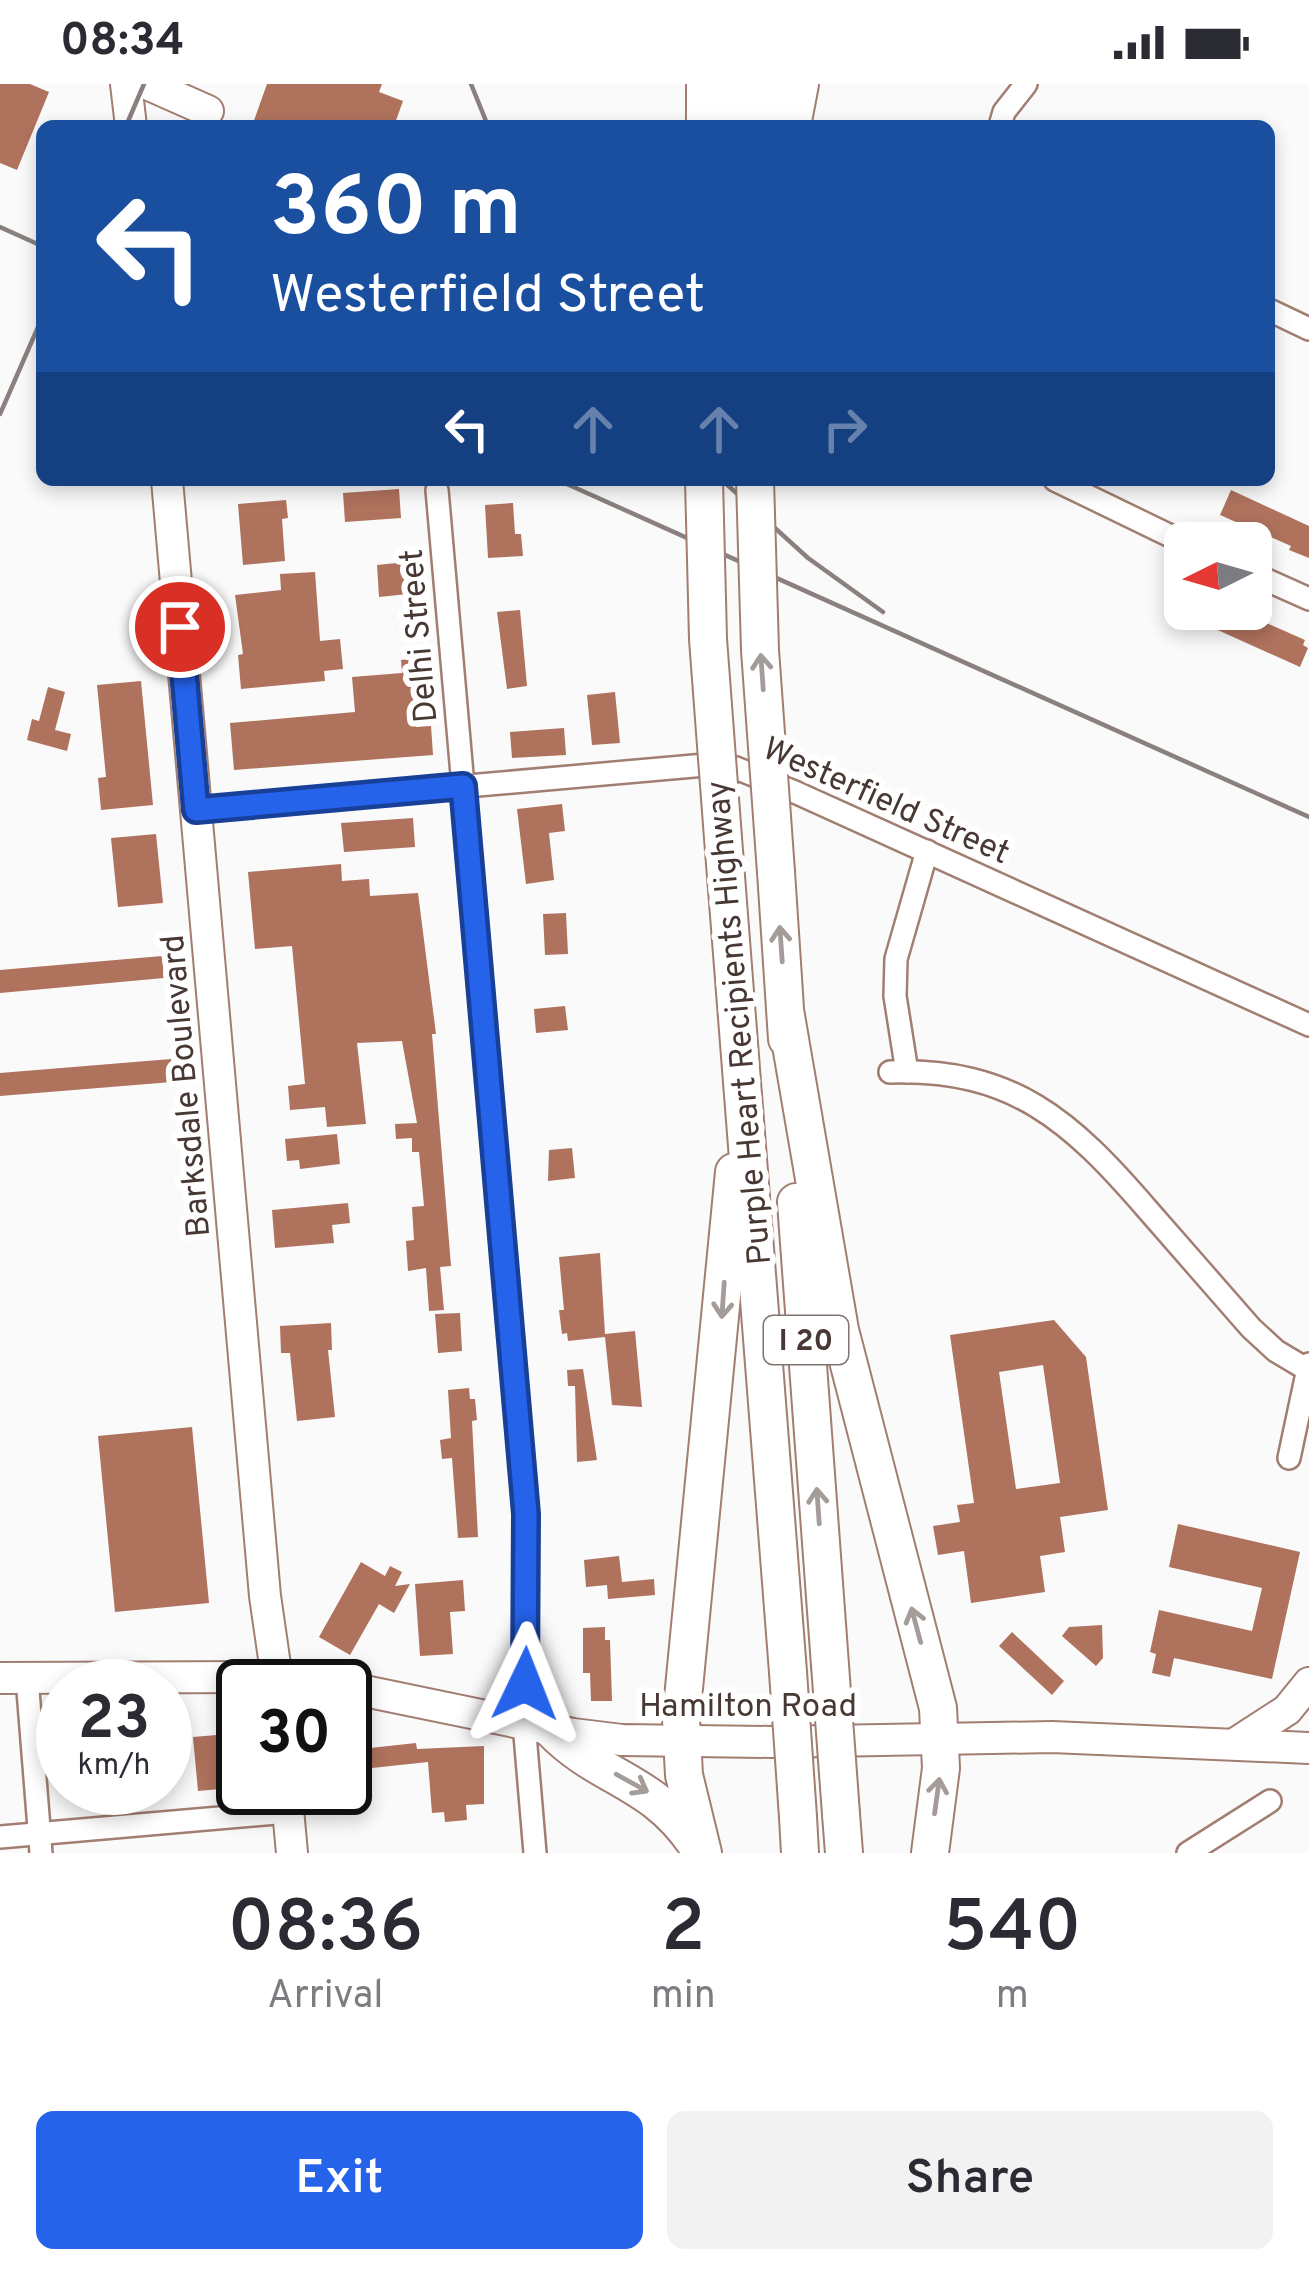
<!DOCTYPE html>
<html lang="en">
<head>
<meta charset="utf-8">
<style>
  body { margin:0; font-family:Overpass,sans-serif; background:#f2f2f3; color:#2b2b33; height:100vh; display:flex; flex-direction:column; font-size:45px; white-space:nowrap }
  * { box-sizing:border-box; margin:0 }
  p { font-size:39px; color:#7c7c81 }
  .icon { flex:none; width:66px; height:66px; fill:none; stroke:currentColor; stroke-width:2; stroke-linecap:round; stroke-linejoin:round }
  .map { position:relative; height:1769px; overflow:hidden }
  .sheet { display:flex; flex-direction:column; background:#fff; flex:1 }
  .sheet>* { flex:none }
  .banner { position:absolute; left:36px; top:36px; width:1239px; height:366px; border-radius:18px; box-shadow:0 6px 18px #0003; background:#1a4fa0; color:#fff; overflow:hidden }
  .needle { width:78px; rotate:265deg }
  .buttons { position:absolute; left:1164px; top:438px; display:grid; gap:24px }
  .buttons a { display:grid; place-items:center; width:108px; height:108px; border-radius:18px; background:#fff; box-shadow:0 6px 18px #0003; font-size:60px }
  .speed { position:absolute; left:36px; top:1575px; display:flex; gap:24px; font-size:60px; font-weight:700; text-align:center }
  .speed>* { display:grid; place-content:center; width:156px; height:156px; border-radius:50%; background:#fff; box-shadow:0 6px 18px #0003; line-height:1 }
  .speed small { font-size:30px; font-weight:400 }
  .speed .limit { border:6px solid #111; border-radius:18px; background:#fff; color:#111 }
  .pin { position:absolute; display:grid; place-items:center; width:102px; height:102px; color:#fff; margin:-51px; border:6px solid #fff; border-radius:50%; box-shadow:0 3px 12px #0007 }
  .me { position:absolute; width:132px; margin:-66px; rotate:2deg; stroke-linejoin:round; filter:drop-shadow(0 0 9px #0008) }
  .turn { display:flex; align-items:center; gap:42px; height:252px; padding:0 36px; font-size:54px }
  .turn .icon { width:156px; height:156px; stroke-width:2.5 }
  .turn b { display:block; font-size:84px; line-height:102px }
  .lanes { display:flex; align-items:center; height:114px; padding:0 36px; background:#0003; justify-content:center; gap:60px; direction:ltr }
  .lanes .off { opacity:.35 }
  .eta { display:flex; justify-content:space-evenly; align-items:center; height:204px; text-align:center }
  .eta b { font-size:72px; font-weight:600; line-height:84px }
  .primary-button { display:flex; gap:24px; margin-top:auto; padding:24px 36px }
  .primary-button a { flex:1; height:138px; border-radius:18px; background:#2563eb; color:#fff; font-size:48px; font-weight:600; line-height:138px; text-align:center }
  .primary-button a+a { background:#f2f2f3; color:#2b2b33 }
  .status { display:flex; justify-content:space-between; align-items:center; height:84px; padding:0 60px; background:#fff; direction:ltr }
  .status svg { height:33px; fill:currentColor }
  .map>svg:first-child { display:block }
</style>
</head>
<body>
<div class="status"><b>08:34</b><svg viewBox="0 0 49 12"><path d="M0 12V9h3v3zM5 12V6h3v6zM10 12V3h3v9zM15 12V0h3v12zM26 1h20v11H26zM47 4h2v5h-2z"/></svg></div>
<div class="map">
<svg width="1309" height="1769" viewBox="0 0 1309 1769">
  <rect width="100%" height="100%" fill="#fafafa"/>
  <g fill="#af725d" fill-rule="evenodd">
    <polygon points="0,0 30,0 49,8 17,86 0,79"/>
    <polygon points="267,0 382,0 379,8 403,17 394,42 252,42"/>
    <polygon points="399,405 401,434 345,438 343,409"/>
    <polygon points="1231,406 1309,442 1309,474 1289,466 1291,462 1220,431"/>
    <polygon points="286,416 288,434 282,435 285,477 243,481 238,420"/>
    <polygon points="513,419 515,450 521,450 523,472 488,474 485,421"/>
    <polygon points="406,478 408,510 379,513 377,481"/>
    <polygon points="315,488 320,557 340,555 343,585 324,587 325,597 241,605 238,571 243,570 235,511 281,506 280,490"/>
    <polygon points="1171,525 1235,525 1305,556 1303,561 1308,564 1300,583"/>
    <polygon points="520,526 527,602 507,605 497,528"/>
    <polygon points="416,574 419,605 413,605 416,643 431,642 433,671 234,686 230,639 355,628 352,593 402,589 401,576"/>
    <polygon points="141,597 153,721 101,726 98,694 106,693 97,601"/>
    <polygon points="48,603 65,608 55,646 71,650 67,667 27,656 32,635 39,637"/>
    <polygon points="615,608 620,659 592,661 587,611"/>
    <polygon points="564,644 566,671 512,674 510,648"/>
    <polygon points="562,720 565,747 549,749 554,796 526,800 517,725"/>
    <polygon points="413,734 415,763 344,768 341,739"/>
    <polygon points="156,750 163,819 118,823 111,754"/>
    <polygon points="341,780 342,797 369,795 370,812 418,809 436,950 432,950 451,1182 440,1183 444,1226 429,1227 426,1184 408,1187 406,1157 414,1156 412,1123 424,1122 419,1068 412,1068 412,1054 396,1055 395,1040 417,1039 402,957 357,959 366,1040 327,1043 325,1023 290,1026 288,1002 305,1000 292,862 255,865 248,788"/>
    <polygon points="566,829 568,870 545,871 543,830"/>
    <polygon points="162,872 164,894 0,909 0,886"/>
    <polygon points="565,922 568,946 536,949 534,925"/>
    <polygon points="171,975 172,998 0,1012 0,989"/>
    <polygon points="337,1050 340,1080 300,1085 299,1076 287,1077 285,1055"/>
    <polygon points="572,1064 575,1094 548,1097 549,1066"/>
    <polygon points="348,1119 350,1139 332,1141 334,1159 275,1164 272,1126"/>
    <polygon points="600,1169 605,1250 635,1247 642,1323 612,1321 605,1253 568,1257 567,1249 562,1250 559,1226 564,1226 559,1173"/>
    <polygon points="460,1229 462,1267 438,1269 435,1230"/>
    <path d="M1054,1236L1086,1273L1108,1426L1060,1433L1065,1468L1040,1472L1045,1508L971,1519L964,1467L938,1471L933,1442L960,1438L957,1421L974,1419L950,1251ZM1043,1281L1060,1399L1016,1405L999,1288Z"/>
    <polygon points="331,1239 332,1266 328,1266 335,1333 297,1337 290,1269 281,1269 280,1242"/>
    <polygon points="583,1285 597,1376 577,1378 575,1302 568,1302 567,1286"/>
    <polygon points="469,1304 470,1315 475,1315 477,1336 472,1337 478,1453 458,1454 452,1374 442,1375 440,1356 451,1354 448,1306"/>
    <polygon points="192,1343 209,1519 115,1528 98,1352"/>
    <polygon points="1178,1440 1300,1468 1272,1595 1174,1574 1170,1593 1152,1589 1156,1570 1150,1568 1159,1526 1252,1547 1262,1504 1169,1483"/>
    <polygon points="619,1472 622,1498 654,1495 655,1511 608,1515 607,1501 586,1503 584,1476"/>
    <polygon points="361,1478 385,1492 390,1482 402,1488 395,1502 410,1500 394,1529 379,1520 350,1571 319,1553"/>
    <polygon points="463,1496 465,1527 450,1528 453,1570 420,1572 415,1500"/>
    <polygon points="1102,1541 1103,1574 1096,1582 1062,1552 1069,1543"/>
    <polygon points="605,1543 605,1556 610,1556 612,1617 591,1617 590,1589 583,1589 583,1544"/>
    <polygon points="1012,1548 1064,1597 1052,1611 999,1562"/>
    <polygon points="228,1650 232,1704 198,1707 193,1653"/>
    <polygon points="416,1659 417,1665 484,1662 484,1720 466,1721 467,1736 445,1738 444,1728 432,1729 428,1678 372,1684 370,1664"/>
  </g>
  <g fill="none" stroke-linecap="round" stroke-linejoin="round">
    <g stroke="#a27e72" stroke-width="26">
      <g id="street">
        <polyline points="1000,42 1004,28 1026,0"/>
        <polyline points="1269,226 1309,245"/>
        <polyline points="1055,396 1185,459"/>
        <polyline points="437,406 527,1430 524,1639 535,1769"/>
        <polyline points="1251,489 1309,515"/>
        <polyline points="196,726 705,681 736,684 797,709 1309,941"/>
        <path d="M890,988C1013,984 1071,1037 1147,1125C1182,1165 1216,1204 1251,1244L1276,1267L1308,1286"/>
        <polyline points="907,988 895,912 896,875 927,767"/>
        <polyline points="1289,1374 1309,1280"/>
        <polyline points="27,1594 41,1769"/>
        <polyline points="0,1753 288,1728"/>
        <polyline points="1188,1769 1270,1717"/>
      </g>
    </g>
    <g stroke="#a27e72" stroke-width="34">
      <g id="secondary">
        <polyline points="126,0 131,42"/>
        <polyline points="147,0 208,27"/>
        <polyline points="167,396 265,1512 278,1602"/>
        <polyline points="0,1594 277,1593 341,1602"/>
        <polyline points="345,1603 573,1650 622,1656 772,1658 1052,1653 1309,1664"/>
        <polyline points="1236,1659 1287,1626 1309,1599"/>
        <polyline points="286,1704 292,1769"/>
      </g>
    </g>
    <g stroke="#a27e72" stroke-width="40">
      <g id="highway">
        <polyline points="705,42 705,0"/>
        <polyline points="728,42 732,0"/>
        <polyline points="763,42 765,0"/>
        <polyline points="792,42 800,0"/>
        <polyline points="723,754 788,1588"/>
        <polyline points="776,788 787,955"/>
        <polyline points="786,932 840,1246 938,1624 941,1684 930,1769"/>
        <polyline points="796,1118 830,1581"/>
        <path d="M551,1645C600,1696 651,1694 696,1760"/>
        <polyline points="841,1730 844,1769"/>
        <polyline points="798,1733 800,1769"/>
        <polyline points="703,1769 684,1691 681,1635 734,1088"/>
      </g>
    </g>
    <use href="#street" stroke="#fff" stroke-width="21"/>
    <use href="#secondary" stroke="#fff" stroke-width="30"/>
    <use href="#highway" stroke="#fff" stroke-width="36"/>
    <g stroke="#8a807d" stroke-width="4.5">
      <polyline points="471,0 488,42"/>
      <polyline points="126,42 144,0"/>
      <polyline points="0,143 42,162"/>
      <polyline points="0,330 42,234"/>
      <polyline points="558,396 1309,733"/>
      <polyline points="722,396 808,474 883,528"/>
    </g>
    <g stroke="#a27e72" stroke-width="40" stroke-linecap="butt">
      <g id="highway-bridge">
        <polyline points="704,396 708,555 723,754"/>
        <polyline points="755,396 760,566 776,788"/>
        <polyline points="830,1581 841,1730"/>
        <polyline points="788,1588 798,1733"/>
      </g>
    </g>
    <use href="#highway-bridge" stroke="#fff" stroke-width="36"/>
  </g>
  <defs><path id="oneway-shaft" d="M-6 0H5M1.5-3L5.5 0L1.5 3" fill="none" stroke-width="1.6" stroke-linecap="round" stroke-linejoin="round" transform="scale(3)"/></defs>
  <g stroke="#a49c99">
    <use href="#oneway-shaft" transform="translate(762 588) rotate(-94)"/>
    <use href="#oneway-shaft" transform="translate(781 860) rotate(-94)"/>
    <use href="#oneway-shaft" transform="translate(723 1216) rotate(94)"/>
    <use href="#oneway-shaft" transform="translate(818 1422) rotate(-94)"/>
    <use href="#oneway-shaft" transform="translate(916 1541) rotate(-105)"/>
    <use href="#oneway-shaft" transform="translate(632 1699) rotate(29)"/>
    <use href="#oneway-shaft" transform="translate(937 1712) rotate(-82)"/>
  </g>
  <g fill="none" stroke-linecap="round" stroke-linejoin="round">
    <g stroke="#184099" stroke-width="30">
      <polyline id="route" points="180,543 196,726 463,702 526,1430 525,1600"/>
    </g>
    <use href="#route" stroke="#2563eb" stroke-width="21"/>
  </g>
  <g text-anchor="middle" stroke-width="12" stroke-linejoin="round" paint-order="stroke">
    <rect fill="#fff" stroke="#7f7470" stroke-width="3" x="764" y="1232" width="84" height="48" rx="9"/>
    <g font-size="30" font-weight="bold" fill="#483833">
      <text x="806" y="1266">I 20</text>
    </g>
    <g font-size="33" fill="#483833" stroke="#fff">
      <text transform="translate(417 552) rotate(-95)" y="12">Delhi Street</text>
      <text transform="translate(887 715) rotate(24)" y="12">Westerfield Street</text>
      <text transform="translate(737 939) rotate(-95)" y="12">Purple Heart Recipients Highway</text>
      <text transform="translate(184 1002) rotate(-95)" y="12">Barksdale Boulevard</text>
      <text x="748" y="1632">Hamilton Road</text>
    </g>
  </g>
</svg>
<div class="buttons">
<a><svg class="needle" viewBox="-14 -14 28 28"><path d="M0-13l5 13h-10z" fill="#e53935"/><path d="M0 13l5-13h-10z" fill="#7c7c81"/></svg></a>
</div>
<div class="speed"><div>23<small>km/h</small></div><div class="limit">30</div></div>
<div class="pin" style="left:180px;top:543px;background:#d93025"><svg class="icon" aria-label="arrive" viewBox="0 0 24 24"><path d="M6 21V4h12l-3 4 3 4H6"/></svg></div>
<svg class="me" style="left:525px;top:1600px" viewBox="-20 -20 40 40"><path d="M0-17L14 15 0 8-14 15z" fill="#2563eb" stroke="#fff" stroke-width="4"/></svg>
<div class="banner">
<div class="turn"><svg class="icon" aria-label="left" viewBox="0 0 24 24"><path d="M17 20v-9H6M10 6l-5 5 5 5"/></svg><div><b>360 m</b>Westerfield Street</div></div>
<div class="lanes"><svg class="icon" aria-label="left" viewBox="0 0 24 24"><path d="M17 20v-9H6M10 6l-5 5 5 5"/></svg><svg class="icon off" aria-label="ahead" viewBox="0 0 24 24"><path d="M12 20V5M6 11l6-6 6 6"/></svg><svg class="icon off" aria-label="ahead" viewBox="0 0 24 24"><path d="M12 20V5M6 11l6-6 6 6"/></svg><svg class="icon off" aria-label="right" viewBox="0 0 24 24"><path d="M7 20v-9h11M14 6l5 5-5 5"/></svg></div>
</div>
</div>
<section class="sheet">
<div class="eta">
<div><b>08:36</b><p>Arrival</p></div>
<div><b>2</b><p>min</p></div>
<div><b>540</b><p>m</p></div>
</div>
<div class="primary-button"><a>Exit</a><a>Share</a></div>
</section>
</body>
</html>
